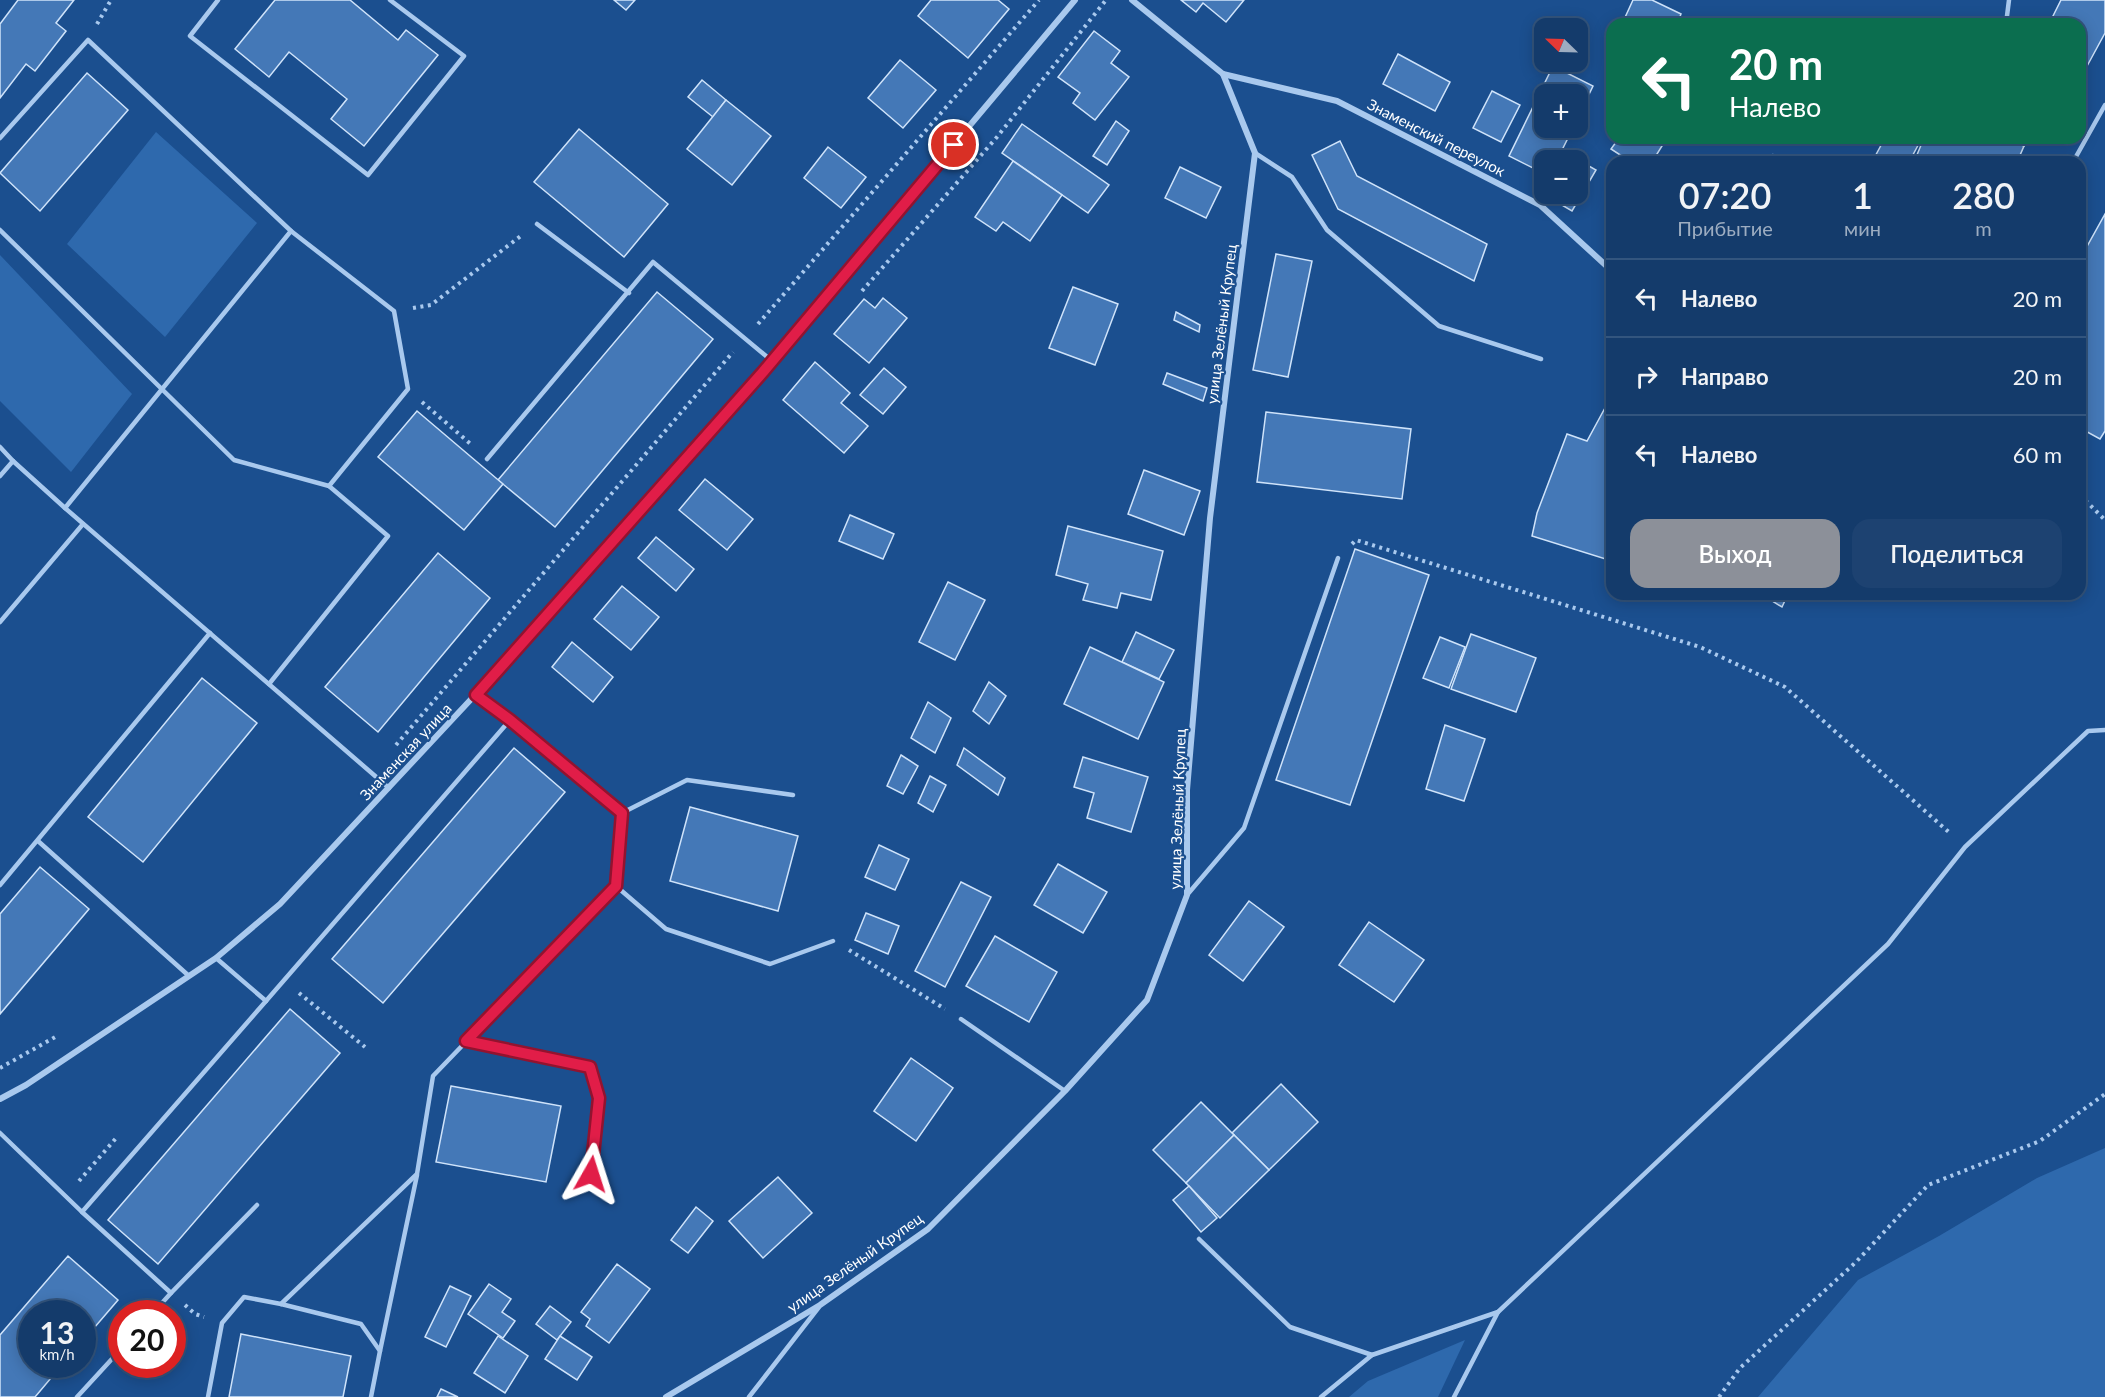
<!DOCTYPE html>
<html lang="ru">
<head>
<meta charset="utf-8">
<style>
  body { margin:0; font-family:Lato,sans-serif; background:#1d4271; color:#f1f3f6; height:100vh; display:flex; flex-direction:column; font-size:22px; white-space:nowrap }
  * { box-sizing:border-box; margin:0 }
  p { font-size:20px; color:#9dadc1 }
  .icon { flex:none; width:33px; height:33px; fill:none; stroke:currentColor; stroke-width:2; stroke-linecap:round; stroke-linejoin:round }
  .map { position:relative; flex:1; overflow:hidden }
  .details { position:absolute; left:1606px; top:156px; width:480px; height:444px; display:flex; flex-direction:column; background:#143b6b; border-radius:18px; box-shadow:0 3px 15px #0003,0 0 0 2px #33557e }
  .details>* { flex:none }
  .banner { position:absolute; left:1606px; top:18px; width:480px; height:126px; border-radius:18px; box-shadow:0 3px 15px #0003,0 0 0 2px #33557e; background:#0b6e4f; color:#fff; overflow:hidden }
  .needle { width:39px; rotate:293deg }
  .fabs { position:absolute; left:1534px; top:18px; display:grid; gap:12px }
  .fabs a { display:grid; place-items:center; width:54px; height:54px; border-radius:12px; background:#143b6b; box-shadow:0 3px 15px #0003,0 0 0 2px #33557e; font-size:30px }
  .speed { position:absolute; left:18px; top:1300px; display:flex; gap:12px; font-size:30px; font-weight:700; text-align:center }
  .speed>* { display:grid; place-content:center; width:78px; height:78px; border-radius:50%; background:#143b6b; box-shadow:0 3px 15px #0003,0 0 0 2px #33557e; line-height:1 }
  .speed small { font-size:15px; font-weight:400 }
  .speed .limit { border:9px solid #d22; background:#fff; color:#111 }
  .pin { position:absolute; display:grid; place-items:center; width:51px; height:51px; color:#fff; margin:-26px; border:3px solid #fff; border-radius:50%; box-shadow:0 2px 6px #0007 }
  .me { position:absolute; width:66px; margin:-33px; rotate:6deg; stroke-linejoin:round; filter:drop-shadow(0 0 4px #0008) }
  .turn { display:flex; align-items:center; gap:21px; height:126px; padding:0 24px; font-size:27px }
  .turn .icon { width:78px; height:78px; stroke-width:2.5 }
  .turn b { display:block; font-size:42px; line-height:51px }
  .eta { display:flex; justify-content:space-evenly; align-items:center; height:102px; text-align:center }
  .eta b { font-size:36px; font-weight:600; line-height:42px }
  .button { display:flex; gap:12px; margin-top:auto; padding:12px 24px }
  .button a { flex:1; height:69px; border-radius:18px; background:#8c9099; color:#fff; font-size:24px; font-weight:600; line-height:69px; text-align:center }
  .button a+a { background:#1d4271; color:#f1f3f6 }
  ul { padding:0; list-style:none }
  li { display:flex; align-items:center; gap:18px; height:78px; padding:0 24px; border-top:2px solid #33557e }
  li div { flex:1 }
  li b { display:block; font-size:22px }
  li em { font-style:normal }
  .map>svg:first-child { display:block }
</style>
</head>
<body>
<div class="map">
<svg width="2105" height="1397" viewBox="0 0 2105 1397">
  <rect width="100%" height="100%" fill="#1b4f8f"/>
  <g fill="#2e69ad">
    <polygon points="156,132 257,223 165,337 67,244"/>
    <polygon points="0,255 132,394 71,472 0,401"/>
    <polygon points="2105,1148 2105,1397 1758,1397 1858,1280 1939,1236 2037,1178"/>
    <polygon points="1465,1340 1438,1397 1349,1397 1368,1381"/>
  </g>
  <g fill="#4478b7" stroke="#cfe3fa" stroke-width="1.5">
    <polygon points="18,0 74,0 56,23 66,31 35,71 26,64 0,98 0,24"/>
    <polygon points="275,0 350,0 398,40 406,30 438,55 364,146 331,119 347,99 289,52 269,77 235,49"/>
    <polygon points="614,0 635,0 626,10"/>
    <polygon points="931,0 998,0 1009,9 968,58 918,16"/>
    <polygon points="1181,0 1244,0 1226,22 1203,3 1196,12"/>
    <polygon points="1633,0 1652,0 1681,14 1678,22 1681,24 1622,24"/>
    <polygon points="2061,0 2105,0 2105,33 2080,79 2080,24 2049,24"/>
    <polygon points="1094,31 1120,51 1111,63 1129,77 1095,120 1073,103 1080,93 1058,77"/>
    <polygon points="1398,54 1450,82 1435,111 1383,84"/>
    <polygon points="900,60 936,90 903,128 868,98"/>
    <polygon points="1553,66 1593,86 1578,117 1578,94 1545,94 1545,128 1573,128 1557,160 1545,160 1545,174 1509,156"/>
    <polygon points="87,73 128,110 40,211 0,173"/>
    <polygon points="702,80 726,100 713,117 688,97"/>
    <polygon points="1492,91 1520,105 1501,142 1473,128"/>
    <polygon points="726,100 771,136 732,185 687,149"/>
    <polygon points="1116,121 1129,131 1107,165 1093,156"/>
    <polygon points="1022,124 1109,185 1088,213 1002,153"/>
    <polygon points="579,129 668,204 624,257 534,182"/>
    <polygon points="1619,138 1667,138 1652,162 1631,162 1611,149"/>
    <polygon points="1885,138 1922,138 1909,162 1872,162"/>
    <polygon points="1924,138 2007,138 2024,146 2017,162 1914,162"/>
    <polygon points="2007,138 2033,138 2024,146"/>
    <polygon points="1340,141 1357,176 1487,244 1474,281 1338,209 1312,155"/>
    <polygon points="828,147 866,177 841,208 804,178"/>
    <polygon points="1566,153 1596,170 1572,211 1543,194 1545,191 1545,194 1578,194 1578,160 1562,160"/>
    <polygon points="1013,161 1062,195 1030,241 1003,222 996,231 975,217"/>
    <polygon points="1180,167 1221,187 1206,218 1165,198"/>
    <polygon points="2105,214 2105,431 2100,439 2080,428 2080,259"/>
    <polygon points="1276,254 1312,261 1288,377 1253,370"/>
    <polygon points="1073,287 1118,304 1095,365 1049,348"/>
    <polygon points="657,292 713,339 555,527 498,480"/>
    <polygon points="883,298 907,318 869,363 834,334 864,299 875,308"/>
    <polygon points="1176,312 1200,325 1199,332 1174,320"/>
    <polygon points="815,362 850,393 841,403 868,426 844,453 783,400"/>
    <polygon points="884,368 906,387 883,414 860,395"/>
    <polygon points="1167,373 1207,388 1203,401 1163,384"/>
    <polygon points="1612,395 1612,561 1532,536 1537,513 1567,434 1587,441"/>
    <polygon points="417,411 503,484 464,530 378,457"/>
    <polygon points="1266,412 1411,429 1402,499 1257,482"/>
    <polygon points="1144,470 1200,491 1184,535 1128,514"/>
    <polygon points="705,479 753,519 727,550 679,510"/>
    <polygon points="850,515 894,534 883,559 839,541"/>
    <polygon points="1068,526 1163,551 1151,600 1121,593 1117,608 1083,600 1088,584 1056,575"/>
    <polygon points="656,537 694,569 676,591 638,558"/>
    <polygon points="1355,549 1429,575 1350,805 1276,780"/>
    <polygon points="438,553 490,598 378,732 325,687"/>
    <polygon points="948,582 985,600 955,660 919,642"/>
    <polygon points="622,586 659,617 631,650 594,619"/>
    <polygon points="1761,594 1788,594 1782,607"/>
    <polygon points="1136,632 1174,650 1159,679 1122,662"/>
    <polygon points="1471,634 1536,658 1516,712 1451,689"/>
    <polygon points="1440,637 1465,647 1449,688 1423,678"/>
    <polygon points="572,642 613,677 593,702 552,667"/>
    <polygon points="1090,647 1164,682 1138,739 1064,704"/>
    <polygon points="202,678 257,723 143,862 88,817"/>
    <polygon points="989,682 1006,696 989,724 973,711"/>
    <polygon points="928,702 951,718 935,753 911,738"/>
    <polygon points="1445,725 1485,739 1464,801 1426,789"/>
    <polygon points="514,748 565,792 383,1003 332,959"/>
    <polygon points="964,748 1005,778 998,795 957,765"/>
    <polygon points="901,755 918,766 903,794 887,786"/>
    <polygon points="1083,757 1148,777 1131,832 1087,818 1094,793 1074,787"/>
    <polygon points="930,776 946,785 933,812 918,803"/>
    <polygon points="690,807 798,836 778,911 670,881"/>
    <polygon points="879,845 909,859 895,890 865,877"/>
    <polygon points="1058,864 1107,892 1083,933 1034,905"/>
    <polygon points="40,867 89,909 0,1014 0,914"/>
    <polygon points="961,882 991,897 945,987 915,971"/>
    <polygon points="1249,901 1284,927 1243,981 1209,955"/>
    <polygon points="866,913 899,926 888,954 855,940"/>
    <polygon points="1369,922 1424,960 1394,1002 1339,965"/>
    <polygon points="995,936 1057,972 1029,1022 966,986"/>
    <polygon points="290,1009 340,1053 158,1264 108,1220"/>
    <polygon points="911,1058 953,1088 916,1141 874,1111"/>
    <polygon points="1281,1084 1318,1122 1269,1170 1232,1133"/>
    <polygon points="451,1086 561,1106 546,1182 436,1162"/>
    <polygon points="1201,1102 1234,1135 1186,1183 1153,1150"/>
    <polygon points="1234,1135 1269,1170 1220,1218 1186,1183"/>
    <polygon points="778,1177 812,1213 763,1258 729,1221"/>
    <polygon points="1189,1186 1217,1218 1201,1232 1173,1200"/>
    <polygon points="696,1207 713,1221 688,1253 671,1240"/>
    <polygon points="68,1256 118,1300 82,1342 82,1314 32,1314 32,1365 62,1365 35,1397 0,1397 0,1335"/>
    <polygon points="617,1264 650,1289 609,1343 586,1326 590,1319 581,1312"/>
    <polygon points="489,1284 511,1299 502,1312 515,1321 503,1338 468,1314"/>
    <polygon points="450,1286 471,1296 446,1347 425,1337"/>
    <polygon points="550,1306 571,1322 557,1340 536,1324"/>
    <polygon points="241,1334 351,1356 343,1397 229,1397"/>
    <polygon points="498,1336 528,1356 505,1393 474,1373"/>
    <polygon points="560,1336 592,1357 577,1380 545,1359"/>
    <polygon points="441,1389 458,1397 437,1397"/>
  </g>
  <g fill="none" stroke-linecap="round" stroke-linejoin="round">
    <g stroke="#a9c9ee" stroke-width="4" stroke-dasharray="3 4.5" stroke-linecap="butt">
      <polyline points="97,24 111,0"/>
      <polyline points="862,291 997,137 1106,0"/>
      <polyline points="413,308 431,305 522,235"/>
      <polyline points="758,324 1039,0"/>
      <polyline points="422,402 473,446"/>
      <polyline points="2080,495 2105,520"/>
      <polyline points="1352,544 1356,540 1700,647 1785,687 1951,834"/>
      <polyline points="396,745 733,352"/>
      <polyline points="849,950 945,1009"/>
      <polyline points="299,993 365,1047"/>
      <polyline points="0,1068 57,1036"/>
      <polyline points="79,1181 117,1137"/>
      <polyline points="185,1305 195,1314 204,1317"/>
      <polyline points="1719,1397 1740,1368 1856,1262 1928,1185 2040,1141 2105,1094"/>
    </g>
    <g stroke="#a9c9ee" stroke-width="4.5">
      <polyline points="218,0 190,36 368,175 464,56 390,0"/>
      <polyline points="2006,24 2009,0"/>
      <polyline points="0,138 88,40 291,231 394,311 408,389 329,486"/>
      <polyline points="1255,153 1292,177 1327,230 1439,326 1541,359"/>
      <polyline points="1770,162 1773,156"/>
      <polyline points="2073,162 2105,105"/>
      <polyline points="537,224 629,293"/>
      <polyline points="0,230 234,460 329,486 388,536 269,684"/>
      <polyline points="0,447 13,461 65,508 389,788"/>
      <polyline points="487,459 653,262 772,361"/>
      <polyline points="0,476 13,461"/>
      <polyline points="65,508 291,231"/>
      <polyline points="0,622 83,524"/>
      <polyline points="622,813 687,780 793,795"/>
      <polyline points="38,841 189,976"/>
      <polyline points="0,885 210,633"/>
      <polyline points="616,886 666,929 770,964 833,941"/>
      <polyline points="1187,895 1244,828 1338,558"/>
      <polyline points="216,958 266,1001 510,720"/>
      <polyline points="961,1019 1065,1091"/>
      <polyline points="466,1041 590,1067 599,1098 591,1174"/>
      <polyline points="0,1133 82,1212"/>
      <polyline points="1199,1239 1290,1327 1372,1355 1498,1312 1888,944 1965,847 2088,731 2105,730"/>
      <polyline points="171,1293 257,1205"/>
      <polyline points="281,1304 417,1174 433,1076 616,886 622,813 510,720 475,695"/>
      <polyline points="152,1314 171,1293 82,1212 266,1001"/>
      <polyline points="380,1351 417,1175"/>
      <polyline points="77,1397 122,1348"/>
      <polyline points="208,1397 222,1323 244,1297 281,1304 361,1324 380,1351 371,1397"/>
      <polyline points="749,1397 819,1307"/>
      <polyline points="1321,1397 1372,1355"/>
      <polyline points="1454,1397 1498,1312"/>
    </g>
    <g stroke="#a9c9ee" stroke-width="6">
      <polyline points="1223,74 1337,101 1540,205 1612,271"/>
      <polyline points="0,1099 26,1085 216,958 280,904 475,695 763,372 1075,0"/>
      <polyline points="666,1397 820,1305 928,1229 1065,1091 1147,1000 1187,895 1187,790 1210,518 1255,153 1223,74 1132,0"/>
    </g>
  </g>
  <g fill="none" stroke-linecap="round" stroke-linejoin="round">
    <g stroke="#92132f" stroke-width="15">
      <polyline id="route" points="591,1174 599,1098 590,1067 466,1041 616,886 622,813 510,720 476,695 763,372 954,145"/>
    </g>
    <use href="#route" stroke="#e11d48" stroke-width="10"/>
  </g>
  <g text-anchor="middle" stroke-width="4.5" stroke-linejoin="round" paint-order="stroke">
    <g font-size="15" fill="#fff" stroke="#1b4f8f">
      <text transform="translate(1436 138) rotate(27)" y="5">Знаменский переулок</text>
      <text transform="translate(1222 324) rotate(-83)" y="5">улица Зелёный Крупец</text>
      <text transform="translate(406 752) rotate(-47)" y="5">Знаменская улица</text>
      <text transform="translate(1178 809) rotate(-88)" y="5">улица Зелёный Крупец</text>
      <text transform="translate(855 1263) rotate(-35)" y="5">улица Зелёный Крупец</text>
    </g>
  </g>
</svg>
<div class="fabs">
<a><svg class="needle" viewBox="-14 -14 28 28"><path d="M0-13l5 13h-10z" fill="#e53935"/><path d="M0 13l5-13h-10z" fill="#9dadc1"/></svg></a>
<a>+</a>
<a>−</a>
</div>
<div class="speed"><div>13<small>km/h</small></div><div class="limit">20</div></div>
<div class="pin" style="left:954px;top:145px;background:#d93025"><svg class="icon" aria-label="arrive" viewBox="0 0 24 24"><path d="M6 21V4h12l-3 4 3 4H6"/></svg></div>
<svg class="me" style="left:591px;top:1174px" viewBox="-20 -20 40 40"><path d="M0-17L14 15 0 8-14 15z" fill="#e11d48" stroke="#fff" stroke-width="4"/></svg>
<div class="banner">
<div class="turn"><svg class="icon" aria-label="left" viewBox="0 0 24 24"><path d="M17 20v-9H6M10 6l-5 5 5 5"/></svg><div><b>20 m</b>Налево</div></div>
</div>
<section class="details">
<div class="eta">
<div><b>07:20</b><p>Прибытие</p></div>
<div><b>1</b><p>мин</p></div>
<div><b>280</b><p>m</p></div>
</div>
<ul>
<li><svg class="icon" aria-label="left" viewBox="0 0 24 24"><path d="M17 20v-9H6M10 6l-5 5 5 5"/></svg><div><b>Налево</b></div><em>20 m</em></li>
<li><svg class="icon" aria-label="right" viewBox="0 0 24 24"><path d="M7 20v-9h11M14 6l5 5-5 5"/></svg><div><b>Направо</b></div><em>20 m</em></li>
<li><svg class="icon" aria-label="left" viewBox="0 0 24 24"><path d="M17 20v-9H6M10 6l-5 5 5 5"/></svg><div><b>Налево</b></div><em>60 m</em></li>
</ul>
<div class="button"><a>Выход</a><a>Поделиться</a></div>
</section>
</div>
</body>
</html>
